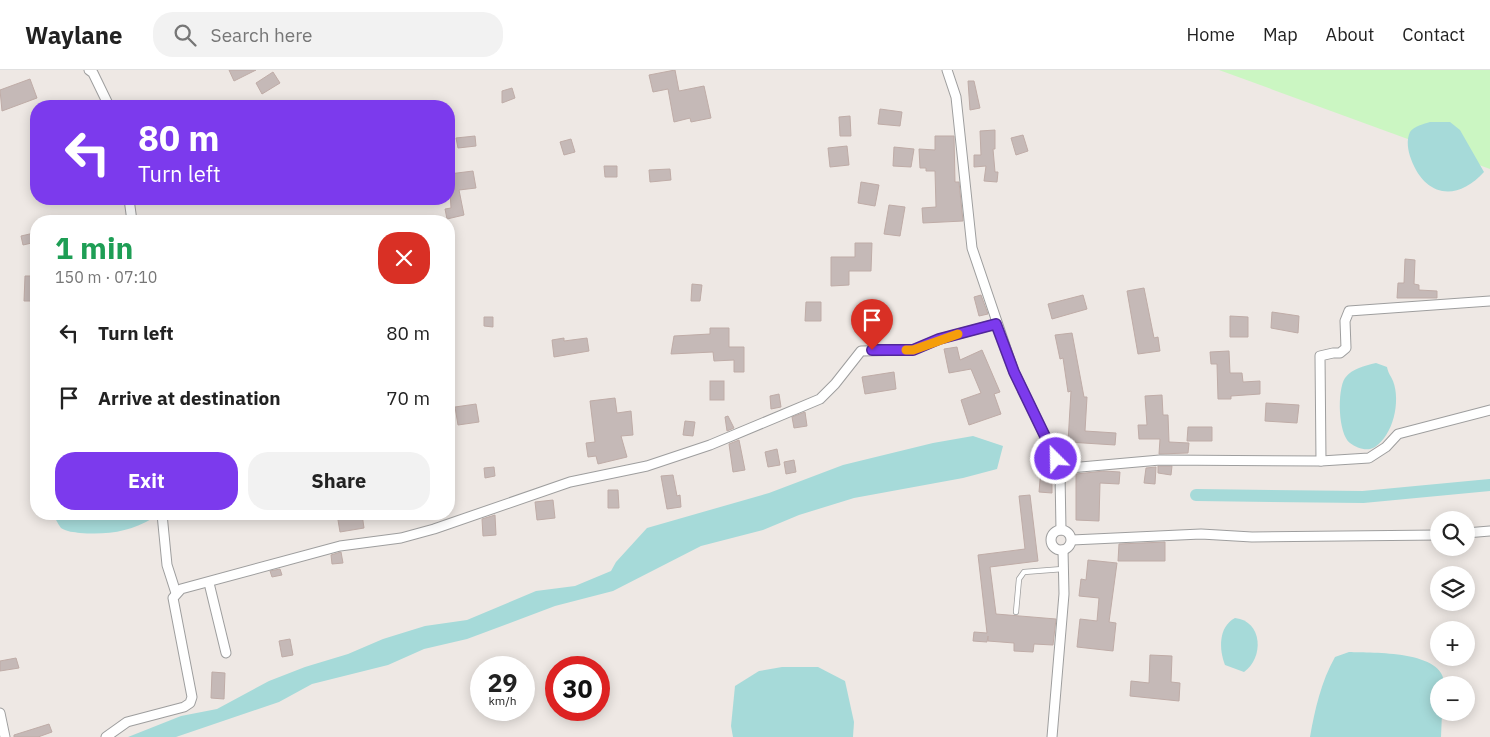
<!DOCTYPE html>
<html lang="en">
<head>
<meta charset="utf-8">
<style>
  body { margin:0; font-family:"IBM Plex Sans",sans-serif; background:#f2f2f2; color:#222; height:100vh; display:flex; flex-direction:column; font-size:19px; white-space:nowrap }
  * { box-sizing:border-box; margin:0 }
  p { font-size:16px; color:#767676 }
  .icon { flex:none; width:28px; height:28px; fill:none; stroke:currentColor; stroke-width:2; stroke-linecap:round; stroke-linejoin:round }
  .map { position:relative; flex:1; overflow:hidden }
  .side { position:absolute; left:30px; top:145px; width:425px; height:305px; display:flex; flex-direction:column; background:#fff; border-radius:20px; box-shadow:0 2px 12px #0003 }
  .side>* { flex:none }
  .guide { position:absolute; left:30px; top:30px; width:425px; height:105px; border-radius:20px; box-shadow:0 2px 12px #0003; background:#7c3aed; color:#fff; overflow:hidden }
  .fabs { position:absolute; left:1430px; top:441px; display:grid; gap:10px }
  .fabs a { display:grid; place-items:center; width:45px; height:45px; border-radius:50%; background:#fff; box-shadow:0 2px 12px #0003; font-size:25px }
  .speed { position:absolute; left:470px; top:586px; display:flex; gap:10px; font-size:25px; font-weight:700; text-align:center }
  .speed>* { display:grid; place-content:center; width:65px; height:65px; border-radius:50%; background:#fff; box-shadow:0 2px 12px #0003; line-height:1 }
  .speed small { font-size:12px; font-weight:400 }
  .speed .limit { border:8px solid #d22; background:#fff; color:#111 }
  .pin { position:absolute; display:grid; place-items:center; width:42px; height:42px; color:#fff; margin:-51px -21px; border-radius:50% 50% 50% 0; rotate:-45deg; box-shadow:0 0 5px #0007 }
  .pin .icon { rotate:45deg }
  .me { position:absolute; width:55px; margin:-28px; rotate:337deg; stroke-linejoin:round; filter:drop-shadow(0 0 4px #0008) }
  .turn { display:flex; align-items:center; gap:18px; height:105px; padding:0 25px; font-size:22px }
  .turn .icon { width:65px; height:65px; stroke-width:2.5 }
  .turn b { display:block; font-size:35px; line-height:42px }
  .round { display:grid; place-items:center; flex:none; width:52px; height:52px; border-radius:20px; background:#f2f2f2 }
  .summary { display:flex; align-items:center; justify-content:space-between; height:85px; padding:0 25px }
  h1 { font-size:30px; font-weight:700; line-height:38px; color:#1e9e55 }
  .primary-button { display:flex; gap:10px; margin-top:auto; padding:10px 25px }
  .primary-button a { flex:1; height:58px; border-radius:20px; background:#7c3aed; color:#fff; font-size:20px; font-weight:700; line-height:58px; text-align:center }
  .primary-button a+a { background:#f2f2f2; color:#222 }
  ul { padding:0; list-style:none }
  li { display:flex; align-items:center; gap:15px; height:65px; padding:0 25px }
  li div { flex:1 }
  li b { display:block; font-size:19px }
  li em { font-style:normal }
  header { display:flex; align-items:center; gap:30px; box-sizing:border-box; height:70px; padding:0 25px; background:#fff; border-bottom:1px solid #e0e0e0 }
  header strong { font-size:24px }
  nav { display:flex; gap:28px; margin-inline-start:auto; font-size:18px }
  .search { width:350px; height:45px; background:#f2f2f2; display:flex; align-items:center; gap:12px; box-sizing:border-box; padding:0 18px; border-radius:20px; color:#767676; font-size:19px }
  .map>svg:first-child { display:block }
</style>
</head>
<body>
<header>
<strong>Waylane</strong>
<div class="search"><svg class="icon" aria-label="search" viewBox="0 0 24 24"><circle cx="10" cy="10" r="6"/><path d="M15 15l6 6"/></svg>Search here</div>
<nav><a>Home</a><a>Map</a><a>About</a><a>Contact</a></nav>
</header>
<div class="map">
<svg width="1490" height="667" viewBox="0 0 1490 667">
  <rect width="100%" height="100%" fill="#eee8e4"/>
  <polygon fill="#cbf6c2" points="1219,0 1490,0 1490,99"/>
  <g fill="#a6dad9">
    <path d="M1430,52H1450L1460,60L1484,102C1457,132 1425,127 1411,89C1408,81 1406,70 1410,62C1414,56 1424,54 1430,52Z"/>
    <path d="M1376,293L1387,297C1388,303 1391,306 1393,311C1401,332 1393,365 1375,377C1367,382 1357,378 1350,373C1338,364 1337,320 1345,308C1353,298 1364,296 1376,293Z"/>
    <polygon points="973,366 1003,376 997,399 963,408 854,428 799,445 763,460 701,476 613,521 555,536 467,569 424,579 388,595 312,614 279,632 176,667 128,667 181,646 217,639 269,611 305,597 348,584 383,569 425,556 467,550 536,521 575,516 611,501 616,492 647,458 769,423 843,395 933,373"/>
    <path d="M53,444H154L153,448C130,462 107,465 80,463C74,462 67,462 61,458C58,454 55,448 53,444Z"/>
    <path d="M1235,548C1263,551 1264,588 1244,602L1225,595C1219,580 1218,557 1235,548Z"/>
    <path d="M1349,582C1372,583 1446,580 1444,615H1439V642L1442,643L1441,667H1310C1315,639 1321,612 1335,587Z"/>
    <polygon points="782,597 818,597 845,611 854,652 853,667 733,667 731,656 735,616 759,601"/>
  </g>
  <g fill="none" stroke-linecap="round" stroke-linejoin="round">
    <polyline stroke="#a6dad9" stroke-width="12" points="1196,425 1363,427 1490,415"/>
  </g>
  <g fill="#c5b9b7" stroke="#bfaca7">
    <polygon points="229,0 256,0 234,11"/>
    <polygon points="675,0 679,21 704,16 711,48 691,52 690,48 674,52 668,19 653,22 649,5"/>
    <polygon points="273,2 280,13 262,24 256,13"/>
    <polygon points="30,9 37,28 2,41 0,20"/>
    <polygon points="968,11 974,11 980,38 970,40"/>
    <polygon points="512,18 515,28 502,33 502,21"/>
    <polygon points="880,39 902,42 900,56 878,54"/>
    <polygon points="850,46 851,66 840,66 839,47"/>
    <polygon points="995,60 995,79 993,79 995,102 998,102 997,112 984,111 986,96 974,97 974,85 981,85 980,61"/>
    <polygon points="1023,65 1028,81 1016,85 1011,68"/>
    <polygon points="475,66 476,76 458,78 456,68"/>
    <polygon points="935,66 954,66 955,112 959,112 963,151 923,153 922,138 936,137 935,101 926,101 926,98 920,98 919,79 935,80"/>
    <polygon points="571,69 575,82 564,85 560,72"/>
    <polygon points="847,76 849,95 830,97 828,78"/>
    <polygon points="894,77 914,79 911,97 893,96"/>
    <polygon points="604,96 617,96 617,107 605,107"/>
    <polygon points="670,99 671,110 650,112 649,100"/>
    <polygon points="473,101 476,118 459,120 464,145 447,149 445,139 451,138 449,104"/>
    <polygon points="861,112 879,115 875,136 858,133"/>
    <polygon points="889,135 905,137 900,166 884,164"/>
    <polygon points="34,163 36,172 23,175 21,166"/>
    <polygon points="855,173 872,173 871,201 849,201 849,215 831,216 831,187 855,187"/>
    <polygon points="1405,189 1415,190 1414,214 1419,215 1419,220 1437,221 1437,228 1397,228 1398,213 1404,213"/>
    <polygon points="25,206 36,206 36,231 24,231"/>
    <polygon points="692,214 702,215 700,231 691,231"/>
    <polygon points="1144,218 1154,268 1158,267 1160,281 1138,284 1127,221"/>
    <polygon points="981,225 988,244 979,246 974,227"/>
    <polygon points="1083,225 1087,239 1052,249 1048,234"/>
    <polygon points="806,232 821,232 821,251 805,251"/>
    <polygon points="880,232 881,244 878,244 877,263 868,262 869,245 864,245 863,233"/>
    <polygon points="1272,242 1299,246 1298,263 1271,258"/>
    <polygon points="1230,246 1248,247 1248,267 1230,267"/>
    <polygon points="484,247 493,247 493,257 484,256"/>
    <polygon points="710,258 729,258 729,277 744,277 744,302 734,302 734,290 714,291 713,282 671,284 674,266 710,264"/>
    <polygon points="1072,263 1084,327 1087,327 1085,361 1116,363 1115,375 1068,372 1071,321 1068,322 1063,288 1060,289 1055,265"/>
    <polygon points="564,268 564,271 587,268 589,281 554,287 552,270"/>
    <polygon points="957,277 960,290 982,280 1000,322 994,324 1001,344 969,355 961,330 981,323 971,299 949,303 944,279"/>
    <polygon points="1229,281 1230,303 1242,303 1243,312 1260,311 1260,324 1231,326 1231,329 1218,329 1217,294 1211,294 1210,282"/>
    <polygon points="894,302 896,319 865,324 862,307"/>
    <rect x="710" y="311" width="14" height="19"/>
    <polygon points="779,324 781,337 771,339 770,326"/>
    <polygon points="1162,325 1163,345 1168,345 1169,372 1189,373 1188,383 1159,384 1160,369 1139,369 1138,355 1147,355 1145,326"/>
    <polygon points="615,328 617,343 631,341 633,365 621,366 627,387 598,394 596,386 588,387 586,373 595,372 590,331"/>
    <polygon points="1266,333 1299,335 1297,353 1265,351"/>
    <polygon points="476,334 479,352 458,355 455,337"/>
    <polygon points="805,342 807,356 794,358 792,347"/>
    <polygon points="728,346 734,358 727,361 725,347"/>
    <polygon points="685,351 695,352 693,366 683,365"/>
    <polygon points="1188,357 1212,357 1212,371 1187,371"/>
    <polygon points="739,370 745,400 733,402 729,374"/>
    <polygon points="777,379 780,395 768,397 765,382"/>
    <polygon points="794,390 796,402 786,404 784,392"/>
    <polygon points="1158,396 1172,396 1171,405 1158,403"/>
    <polygon points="494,397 495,406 485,408 484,398"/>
    <polygon points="1156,397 1155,414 1144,413 1146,398"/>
    <polygon points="1041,399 1052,400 1052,423 1039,422"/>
    <polygon points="1104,401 1120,402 1119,414 1100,413 1099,451 1076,450 1076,404"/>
    <polygon points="673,405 677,426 680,425 681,437 667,439 661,406"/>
    <polygon points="608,420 618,420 619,438 608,438"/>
    <polygon points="1030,425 1038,491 990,497 996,544 1056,549 1053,575 1034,574 1033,582 1014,581 1014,573 988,571 988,566 987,572 973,571 974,562 987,563 978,485 1025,479 1019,426"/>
    <polygon points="553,430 555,448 537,450 535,432"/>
    <polygon points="337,444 362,444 364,458 340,462"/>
    <polygon points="495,445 496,465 483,466 482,449"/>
    <polygon points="1165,472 1165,491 1118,491 1119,474"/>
    <polygon points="341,482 343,493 332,494 331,485"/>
    <polygon points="1088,490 1117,493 1109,552 1116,553 1113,581 1077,577 1080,549 1097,551 1099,528 1079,526 1081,509 1086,510"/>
    <polygon points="280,499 282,505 272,507 270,501"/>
    <polygon points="290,569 293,585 282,587 279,571"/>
    <polygon points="1150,585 1172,586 1171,612 1180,613 1179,631 1130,626 1131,611 1149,613"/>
    <polygon points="16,588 19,598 0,601 0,591"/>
    <polygon points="212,602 225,603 224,629 211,628"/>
    <polygon points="49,654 52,662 38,667 14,667 14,665"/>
  </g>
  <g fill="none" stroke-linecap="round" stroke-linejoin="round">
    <g stroke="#9e9e9e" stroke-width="6">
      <polyline id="lane" points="1016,542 1019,509 1024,502 1063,499"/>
    </g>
    <g stroke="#9e9e9e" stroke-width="11">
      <g id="street">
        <polyline points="89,0 93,3 109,36"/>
        <polyline points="947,0 956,27 972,178 1014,302 1056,389 1060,404 1061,460"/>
        <polyline points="129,129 132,151"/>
        <polyline points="1321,391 1320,286 1333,283 1340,283 1346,278 1345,251 1349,241 1490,231"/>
        <polyline points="1058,399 1160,390 1321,391 1369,388 1386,377 1398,364 1490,340"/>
        <polyline points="162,444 167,495 176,523"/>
        <circle cx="1061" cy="470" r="10"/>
        <polyline points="1466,463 1490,461"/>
        <polyline points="1072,470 1201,464 1252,467 1439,465"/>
        <polyline points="209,513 226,583"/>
        <polyline points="0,643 5,667"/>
        <polyline points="106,667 127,652 184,637 190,633 192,627 173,528 181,519 340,476 401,468 434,459 570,412 647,396 710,375 820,329 835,314 861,281 913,280 939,269 996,254"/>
        <polyline points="1052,667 1064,524 1063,480"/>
      </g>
    </g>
    <use href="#lane" stroke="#fff" stroke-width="4.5"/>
    <use href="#street" stroke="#fff" stroke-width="9"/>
  </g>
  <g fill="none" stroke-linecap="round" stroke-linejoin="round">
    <g stroke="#51269a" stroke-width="12">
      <polyline id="route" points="872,280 913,280 939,269 996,254 1014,302 1056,389"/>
    </g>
    <use href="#route" stroke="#7c3aed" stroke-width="9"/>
    <polyline stroke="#f59e0b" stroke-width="9" points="906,280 913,280 958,264"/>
  </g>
</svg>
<div class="fabs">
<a><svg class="icon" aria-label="search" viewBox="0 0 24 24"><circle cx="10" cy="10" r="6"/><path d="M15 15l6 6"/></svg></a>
<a><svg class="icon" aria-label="layers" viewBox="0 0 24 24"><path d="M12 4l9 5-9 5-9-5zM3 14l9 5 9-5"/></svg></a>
<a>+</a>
<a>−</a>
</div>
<div class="speed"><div>29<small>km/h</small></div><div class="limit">30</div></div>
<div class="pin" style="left:872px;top:280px;background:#d93025"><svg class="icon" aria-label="arrive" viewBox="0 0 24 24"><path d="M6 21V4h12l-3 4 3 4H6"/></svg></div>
<svg class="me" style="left:1056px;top:389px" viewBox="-20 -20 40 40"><circle r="17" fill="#7c3aed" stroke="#fff" stroke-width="3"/><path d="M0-11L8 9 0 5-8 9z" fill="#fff"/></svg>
<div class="guide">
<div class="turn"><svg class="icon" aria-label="left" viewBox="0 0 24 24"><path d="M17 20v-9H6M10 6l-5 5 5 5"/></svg><div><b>80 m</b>Turn left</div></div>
</div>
<section class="side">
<div class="summary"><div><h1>1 min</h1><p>150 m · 07:10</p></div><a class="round" style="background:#d93025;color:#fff"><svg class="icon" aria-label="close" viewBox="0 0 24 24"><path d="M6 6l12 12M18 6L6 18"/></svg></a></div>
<ul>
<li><svg class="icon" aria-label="left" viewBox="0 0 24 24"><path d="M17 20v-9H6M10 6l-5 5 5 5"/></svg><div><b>Turn left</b></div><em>80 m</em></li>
<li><svg class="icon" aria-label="arrive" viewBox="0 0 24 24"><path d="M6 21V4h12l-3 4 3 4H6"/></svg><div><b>Arrive at destination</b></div><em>70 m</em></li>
</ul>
<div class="primary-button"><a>Exit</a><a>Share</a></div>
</section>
</div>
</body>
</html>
